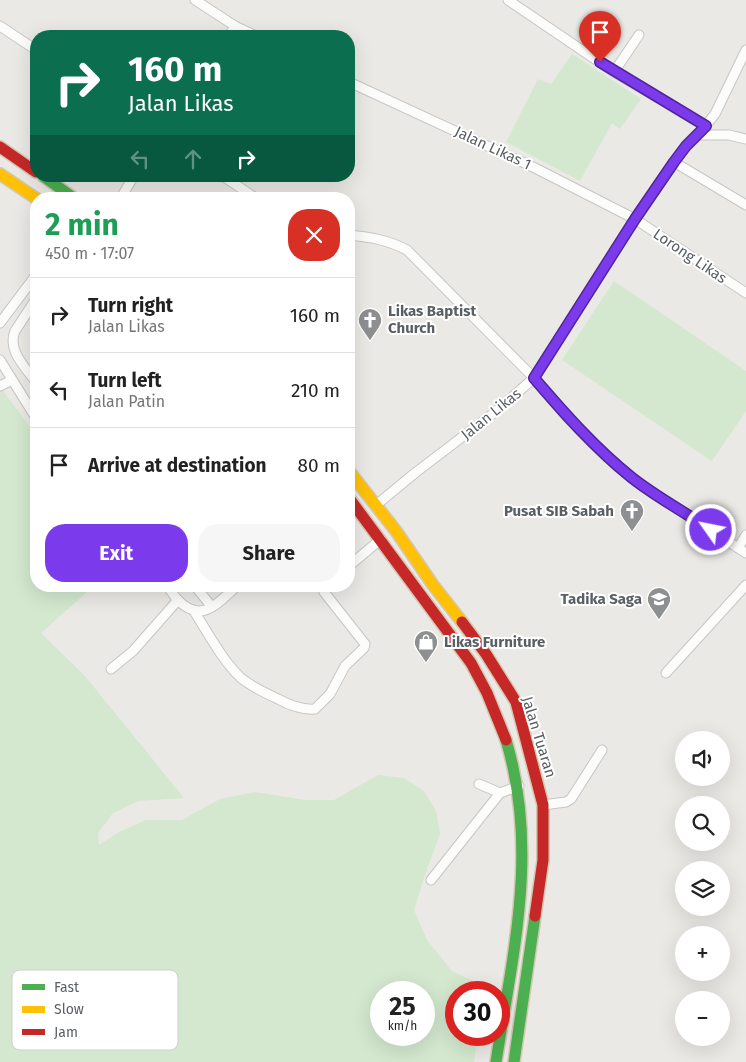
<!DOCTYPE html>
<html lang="en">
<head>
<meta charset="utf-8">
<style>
  body { margin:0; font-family:"Fira Sans",sans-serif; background:#f6f6f6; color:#222; height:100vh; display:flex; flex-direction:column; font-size:19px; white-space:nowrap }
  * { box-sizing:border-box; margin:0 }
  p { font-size:16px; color:#767676 }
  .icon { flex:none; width:28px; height:28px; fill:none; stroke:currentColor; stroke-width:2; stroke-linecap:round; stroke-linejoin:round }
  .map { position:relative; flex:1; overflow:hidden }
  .drawer { position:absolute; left:30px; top:192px; width:325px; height:400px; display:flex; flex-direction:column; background:#fff; border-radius:20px; box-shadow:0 5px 20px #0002 }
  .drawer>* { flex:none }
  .guide { position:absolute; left:30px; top:30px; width:325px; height:152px; border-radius:20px; box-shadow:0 5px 20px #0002; background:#0b6e4f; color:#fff; overflow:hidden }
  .controls { position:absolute; left:675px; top:731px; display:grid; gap:10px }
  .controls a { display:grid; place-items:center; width:55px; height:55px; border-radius:50%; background:#fff; box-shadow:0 5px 20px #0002; font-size:25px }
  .speed { position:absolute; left:370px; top:981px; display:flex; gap:10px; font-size:25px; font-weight:700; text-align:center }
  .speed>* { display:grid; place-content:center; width:65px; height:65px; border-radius:50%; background:#fff; box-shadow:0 5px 20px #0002; line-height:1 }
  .speed small { font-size:12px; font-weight:400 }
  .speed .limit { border:8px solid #d22; background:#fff; color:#111 }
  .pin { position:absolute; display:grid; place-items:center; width:42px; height:42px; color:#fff; margin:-51px -21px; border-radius:50% 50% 50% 0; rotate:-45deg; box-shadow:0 0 5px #0007 }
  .pin .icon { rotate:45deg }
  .me { position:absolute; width:55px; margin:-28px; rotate:303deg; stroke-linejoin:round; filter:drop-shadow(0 0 4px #0008) }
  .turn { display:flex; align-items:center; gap:18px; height:105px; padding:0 15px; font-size:22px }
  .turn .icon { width:65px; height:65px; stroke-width:2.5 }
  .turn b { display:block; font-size:35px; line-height:42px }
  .lanes { display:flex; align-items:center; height:48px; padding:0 15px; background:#0003; justify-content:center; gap:25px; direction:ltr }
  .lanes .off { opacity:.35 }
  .round { display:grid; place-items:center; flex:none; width:52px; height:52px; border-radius:20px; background:#f6f6f6 }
  .summary { display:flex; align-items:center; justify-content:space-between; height:85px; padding:0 15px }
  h1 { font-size:30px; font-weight:700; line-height:38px; color:#1e9e55 }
  .button { display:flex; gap:10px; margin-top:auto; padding:10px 15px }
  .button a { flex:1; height:58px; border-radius:20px; background:#7c3aed; color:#fff; font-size:20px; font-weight:700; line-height:58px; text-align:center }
  .button a+a { background:#f6f6f6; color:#222 }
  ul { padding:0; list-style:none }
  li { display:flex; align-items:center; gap:15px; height:75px; padding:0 15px; border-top:1px solid #e0e0e0 }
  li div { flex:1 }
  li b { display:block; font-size:19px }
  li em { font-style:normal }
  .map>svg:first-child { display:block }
</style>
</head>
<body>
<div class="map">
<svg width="746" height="1062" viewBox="0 0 746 1062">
  <rect width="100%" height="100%" fill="#ebe9e5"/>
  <g fill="#d3e8cf" fill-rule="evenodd">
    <polygon points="572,54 641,99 620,129 612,123 580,181 506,142 538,79 551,84"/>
    <polygon points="614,281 746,371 746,411 712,461 562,360"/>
    <path d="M0,387L36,435V586H94L41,633L85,676L184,798L139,801L113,813L98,833L99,845L119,832L146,820H182L220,799L255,792L305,800H334L378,775L404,778L424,791L436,811L440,834L426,872L414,910L427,940L452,971L483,986L482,992H456V1035H478L474,1062H0ZM381,992H424V1035H381Z"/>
  </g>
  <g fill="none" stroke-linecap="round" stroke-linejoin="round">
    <g stroke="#c6c6c6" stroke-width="11">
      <g id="street">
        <polyline points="195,0 235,26 256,36"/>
        <polyline points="508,0 614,72 706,126"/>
        <polyline points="0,26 36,50"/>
        <polyline points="229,36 235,26"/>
        <polyline points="614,72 639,35"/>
        <polyline points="349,82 535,168 635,219 746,293"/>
        <polyline points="698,135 729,135 746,139"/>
        <polyline points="674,162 746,205"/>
        <polyline points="223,176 257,199"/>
        <polyline points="120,199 134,176"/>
        <path d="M349,235C370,237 388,240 407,250L534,378L567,417L616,465L647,489L746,553"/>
        <path d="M36,299L15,331C7,350 25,367 36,382"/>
        <polyline points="0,323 36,275"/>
        <polyline points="0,360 36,418"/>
        <polyline points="0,386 12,380"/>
        <polyline points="375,506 415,473 495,412 534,378 635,219 674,162 686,146 698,135 715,114 746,50"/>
        <polyline points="738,548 746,535"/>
        <polyline points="349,566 381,539"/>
        <path d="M167,586C171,590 173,595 177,599C201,625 218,603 237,586"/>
        <polyline points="195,586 212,607"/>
        <path d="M194,611C208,633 222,660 241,678C252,687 265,693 278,699C289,705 302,710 315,709L330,694L345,666L364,648L365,644L324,592L325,586"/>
        <polyline points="111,669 133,651 178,600"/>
        <polyline points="666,673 746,585"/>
        <polyline points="479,784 500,793 519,786"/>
        <polyline points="543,805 566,802 571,799 602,750"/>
        <polyline points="431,880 500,793"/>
      </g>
    </g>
    <g stroke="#d4c7b1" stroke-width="14">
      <g id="fast">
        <polyline points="43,176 75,199"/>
        <path d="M496,1062C513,952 539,850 506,740"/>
        <polyline points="514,1062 535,916"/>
      </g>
    </g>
    <g stroke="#d4c7b1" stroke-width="14">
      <g id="slow">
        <polyline points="0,174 37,199"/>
        <polyline points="349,471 396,531 433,585 462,622"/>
      </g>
    </g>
    <g stroke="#d4c7b1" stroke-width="14">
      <g id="jam">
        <polyline points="0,147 36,172"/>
        <polyline points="349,498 471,663 487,693 506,740"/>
        <polyline points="462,622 486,654 516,702 543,805 543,860 535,916"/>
      </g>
    </g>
    <use href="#street" stroke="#fcfcfb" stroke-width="9"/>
    <use href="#fast" stroke="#4caf50" stroke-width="11"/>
    <use href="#slow" stroke="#ffc107" stroke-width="11"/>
    <use href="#jam" stroke="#c62828" stroke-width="11"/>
  </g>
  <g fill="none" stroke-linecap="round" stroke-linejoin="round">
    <g stroke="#51269a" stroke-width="12">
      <path id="route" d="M600,62L706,126L686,146L674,162L635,219L534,378C564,413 595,448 631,477C656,497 685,512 711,530"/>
    </g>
    <use href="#route" stroke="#7c3aed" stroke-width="9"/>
  </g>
  <defs>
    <g id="church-pin" transform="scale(1.25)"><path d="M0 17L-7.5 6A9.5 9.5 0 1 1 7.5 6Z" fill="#8d8f91" stroke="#fff"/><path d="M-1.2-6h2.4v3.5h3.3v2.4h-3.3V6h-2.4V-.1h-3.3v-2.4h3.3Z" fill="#fff"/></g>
    <g id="school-pin" transform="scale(1.25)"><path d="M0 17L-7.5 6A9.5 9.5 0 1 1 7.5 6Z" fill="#8d8f91" stroke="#fff"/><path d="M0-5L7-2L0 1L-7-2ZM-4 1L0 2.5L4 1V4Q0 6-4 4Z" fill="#fff"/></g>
    <g id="shop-pin" transform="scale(1.25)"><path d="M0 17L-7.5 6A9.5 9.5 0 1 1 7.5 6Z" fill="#8d8f91" stroke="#fff"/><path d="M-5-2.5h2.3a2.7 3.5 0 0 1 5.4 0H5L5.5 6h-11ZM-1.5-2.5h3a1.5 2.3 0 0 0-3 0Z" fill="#fff"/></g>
  </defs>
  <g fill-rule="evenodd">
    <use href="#church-pin" x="370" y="320"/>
    <use href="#church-pin" x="632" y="511"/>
    <use href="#school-pin" x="659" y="599"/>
    <use href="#shop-pin" x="426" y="642"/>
  </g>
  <g text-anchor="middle" stroke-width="4" stroke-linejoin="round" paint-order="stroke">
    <g font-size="15" fill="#5a5f64" stroke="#fff">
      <text transform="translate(493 148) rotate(25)" y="5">Jalan Likas 1</text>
      <text transform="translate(690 256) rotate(34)" y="5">Lorong Likas</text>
      <text transform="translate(491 414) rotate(-39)" y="5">Jalan Likas</text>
      <text transform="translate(539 737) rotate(73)" y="5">Jalan Tuaran</text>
    </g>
    <g font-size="15" font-weight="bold" fill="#5a5f64" stroke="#fff" text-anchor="start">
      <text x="388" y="316">Likas Baptist<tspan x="388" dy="17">Church</tspan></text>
      <text x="614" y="516" text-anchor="end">Pusat SIB Sabah</text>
      <text x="642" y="604" text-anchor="end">Tadika Saga</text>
      <text x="444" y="647">Likas Furniture</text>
    </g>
  </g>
  <rect x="12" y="970" width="166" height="80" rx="8" fill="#fff" stroke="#cecfd0" stroke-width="1"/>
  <rect x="22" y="984" width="23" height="6" fill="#4caf50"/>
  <rect x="22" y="1006" width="23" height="7" fill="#ffc107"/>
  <rect x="22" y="1029" width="23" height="6" fill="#c62828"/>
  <g font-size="14" fill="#5a5f64">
    <text x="54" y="992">Fast</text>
    <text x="54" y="1014">Slow</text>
    <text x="54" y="1037">Jam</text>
  </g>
</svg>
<div class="controls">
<a><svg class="icon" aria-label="sound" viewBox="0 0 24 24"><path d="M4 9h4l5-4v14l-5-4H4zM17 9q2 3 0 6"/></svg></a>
<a><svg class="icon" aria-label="search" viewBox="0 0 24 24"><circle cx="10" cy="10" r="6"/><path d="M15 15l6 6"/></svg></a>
<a><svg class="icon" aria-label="layers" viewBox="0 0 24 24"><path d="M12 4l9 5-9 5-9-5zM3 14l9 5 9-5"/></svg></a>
<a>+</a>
<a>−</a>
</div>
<div class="speed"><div>25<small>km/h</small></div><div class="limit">30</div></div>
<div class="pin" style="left:600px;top:62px;background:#d93025"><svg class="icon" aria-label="arrive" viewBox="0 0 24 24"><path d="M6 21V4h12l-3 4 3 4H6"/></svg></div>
<svg class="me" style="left:711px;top:530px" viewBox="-20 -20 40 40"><circle r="17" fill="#7c3aed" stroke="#fff" stroke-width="3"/><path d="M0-11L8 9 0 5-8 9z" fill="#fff"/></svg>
<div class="guide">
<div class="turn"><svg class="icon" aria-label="right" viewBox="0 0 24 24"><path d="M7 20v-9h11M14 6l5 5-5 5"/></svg><div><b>160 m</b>Jalan Likas</div></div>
<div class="lanes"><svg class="icon off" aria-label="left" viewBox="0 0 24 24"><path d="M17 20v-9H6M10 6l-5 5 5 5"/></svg><svg class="icon off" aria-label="ahead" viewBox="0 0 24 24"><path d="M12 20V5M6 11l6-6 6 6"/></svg><svg class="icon" aria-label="right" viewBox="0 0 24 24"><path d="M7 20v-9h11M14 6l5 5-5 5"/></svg></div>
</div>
<section class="drawer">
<div class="summary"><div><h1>2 min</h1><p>450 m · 17:07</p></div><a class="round" style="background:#d93025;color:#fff"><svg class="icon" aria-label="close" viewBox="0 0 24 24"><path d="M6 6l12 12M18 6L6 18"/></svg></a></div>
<ul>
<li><svg class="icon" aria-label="right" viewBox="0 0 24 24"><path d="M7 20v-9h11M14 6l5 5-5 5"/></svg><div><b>Turn right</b><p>Jalan Likas</p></div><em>160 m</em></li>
<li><svg class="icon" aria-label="left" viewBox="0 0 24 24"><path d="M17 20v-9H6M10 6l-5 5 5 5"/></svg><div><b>Turn left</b><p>Jalan Patin</p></div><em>210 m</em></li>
<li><svg class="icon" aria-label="arrive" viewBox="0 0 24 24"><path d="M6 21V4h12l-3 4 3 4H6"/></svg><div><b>Arrive at destination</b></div><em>80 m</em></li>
</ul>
<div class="button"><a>Exit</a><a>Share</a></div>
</section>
</div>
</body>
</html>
